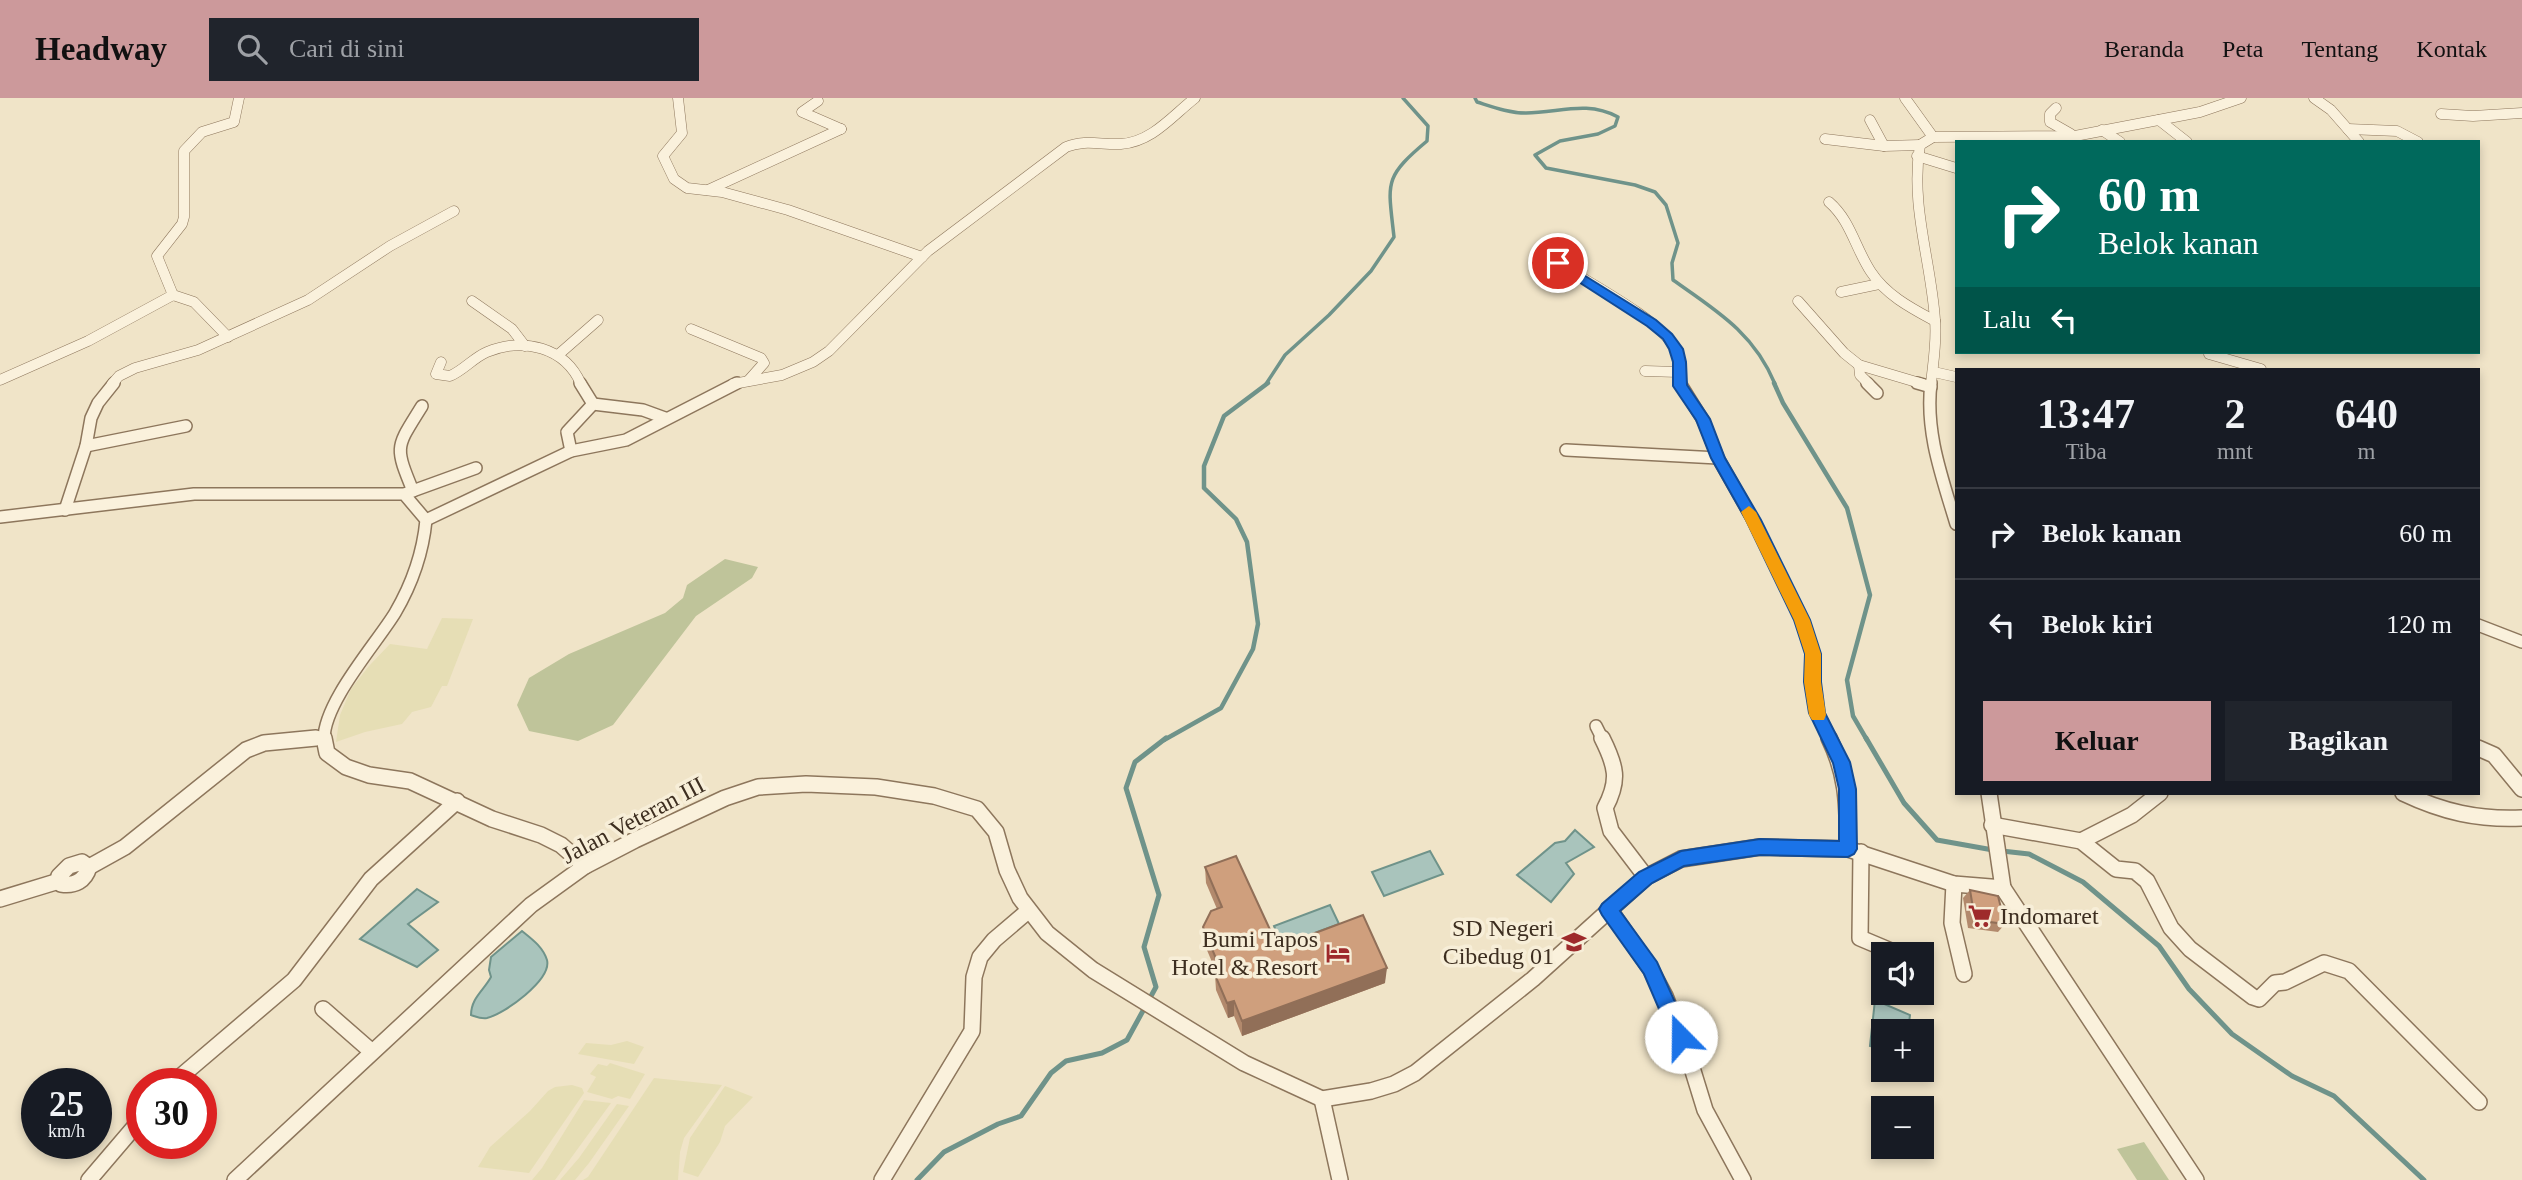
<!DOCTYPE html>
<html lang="id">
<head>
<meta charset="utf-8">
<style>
  body { margin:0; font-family:"Times New Roman",serif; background:#20242c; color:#f1f3f6; height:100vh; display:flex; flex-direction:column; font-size:26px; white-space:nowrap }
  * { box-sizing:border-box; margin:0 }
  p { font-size:23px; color:#9ea1a6 }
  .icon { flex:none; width:38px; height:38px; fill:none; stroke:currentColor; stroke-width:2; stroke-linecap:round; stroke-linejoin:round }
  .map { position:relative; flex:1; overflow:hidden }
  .details { position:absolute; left:1955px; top:270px; width:525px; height:427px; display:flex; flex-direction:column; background:#171b24; border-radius:0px; box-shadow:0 4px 10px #0003 }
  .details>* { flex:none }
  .banner { position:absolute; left:1955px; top:42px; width:525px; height:214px; border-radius:0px; box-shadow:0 4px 10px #0003; background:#00695c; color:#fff; overflow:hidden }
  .tools { position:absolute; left:1871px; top:844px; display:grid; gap:14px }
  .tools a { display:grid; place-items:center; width:63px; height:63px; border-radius:0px; background:#171b24; box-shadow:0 4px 10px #0003; font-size:35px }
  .speed { position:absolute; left:21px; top:970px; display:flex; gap:14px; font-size:35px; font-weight:700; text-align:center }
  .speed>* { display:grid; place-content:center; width:91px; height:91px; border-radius:50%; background:#171b24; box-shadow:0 4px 10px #0003; line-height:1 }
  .speed small { font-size:18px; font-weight:400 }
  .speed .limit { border:10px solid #d22; background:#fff; color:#111 }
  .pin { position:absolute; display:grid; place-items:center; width:60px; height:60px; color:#fff; margin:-30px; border:4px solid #fff; border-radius:50%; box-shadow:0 2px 7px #0007 }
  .me { position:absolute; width:77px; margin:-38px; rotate:338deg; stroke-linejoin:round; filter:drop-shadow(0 0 5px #0008) }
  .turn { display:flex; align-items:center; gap:24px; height:147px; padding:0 28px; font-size:32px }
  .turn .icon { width:91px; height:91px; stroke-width:2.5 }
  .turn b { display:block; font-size:49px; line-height:60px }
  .then { display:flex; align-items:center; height:66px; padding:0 28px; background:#0003; gap:14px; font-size:26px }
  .eta { display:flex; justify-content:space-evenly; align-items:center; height:119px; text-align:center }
  .eta b { font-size:42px; font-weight:600; line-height:49px }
  .action { display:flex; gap:14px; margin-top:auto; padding:14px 28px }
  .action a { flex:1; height:80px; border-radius:0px; background:#cc999b; color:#111; font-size:28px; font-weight:600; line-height:80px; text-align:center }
  .action a+a { background:#20242c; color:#f1f3f6 }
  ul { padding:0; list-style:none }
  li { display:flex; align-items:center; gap:21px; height:91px; padding:0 28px; border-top:2px solid #363941 }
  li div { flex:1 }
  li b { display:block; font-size:26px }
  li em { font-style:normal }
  header { display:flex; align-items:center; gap:42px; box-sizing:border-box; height:98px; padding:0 35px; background:#cc999b; color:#111 }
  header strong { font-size:33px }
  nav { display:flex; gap:38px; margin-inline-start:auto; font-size:24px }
  .search { width:490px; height:63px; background:#20242c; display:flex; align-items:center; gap:18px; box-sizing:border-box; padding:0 24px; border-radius:0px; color:#9ea1a6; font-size:26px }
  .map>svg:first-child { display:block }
</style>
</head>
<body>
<header>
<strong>Headway</strong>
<div class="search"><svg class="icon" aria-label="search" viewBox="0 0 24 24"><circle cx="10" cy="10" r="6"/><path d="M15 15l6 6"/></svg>Cari di sini</div>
<nav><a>Beranda</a><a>Peta</a><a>Tentang</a><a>Kontak</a></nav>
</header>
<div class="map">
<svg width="2522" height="1082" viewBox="0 0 2522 1082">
  <rect width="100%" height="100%" fill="#f0e4c8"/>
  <g fill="#e6deb5">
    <polygon points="442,520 473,521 447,588 442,588 431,609 412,614 402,626 365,634 336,644 340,617 351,591 369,568 390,546 427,551"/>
    <polygon points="627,943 644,949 634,966 578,956 586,945 611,947"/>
    <polygon points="610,965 645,976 630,1001 618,998 612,1001 587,994 596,979 590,976 598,966 607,968"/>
    <polygon points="654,980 722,987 684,1040 680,1054 678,1082 583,1082 588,1079"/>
    <polygon points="572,987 582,990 584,995 529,1075 478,1069 490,1049 530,1013 548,993 555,989"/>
    <polygon points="725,988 753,999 725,1028 720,1044 698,1079 683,1074 690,1040"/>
    <polygon points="584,1002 611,1005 555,1082 532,1082 542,1070"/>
    <polygon points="617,1006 629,1008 589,1065 575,1082 560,1082 579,1060"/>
  </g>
  <g fill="#bfc49a">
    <polygon points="725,461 758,469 752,480 696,518 613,627 578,643 529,633 517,607 529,580 569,556 665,515 683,500 687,487"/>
    <polygon points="2144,1044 2169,1082 2137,1082 2117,1051"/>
  </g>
  <g fill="#a9c4bc" stroke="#6f938a" stroke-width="2">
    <polygon points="1575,732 1594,749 1566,765 1574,776 1551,804 1517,777 1555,745 1565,743"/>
    <polygon points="1430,753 1443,776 1384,798 1372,774"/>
    <polygon points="417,791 438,804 408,826 438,852 417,869 360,841"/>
    <polygon points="1330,807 1339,826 1282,847 1274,828"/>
    <path d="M522,833C532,841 543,849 547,862C552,882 504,916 487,920C481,921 477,919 471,917C471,900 484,892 491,879L489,872L491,859Z"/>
    <polygon points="1875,902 1910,917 1908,933 1883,933 1883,951 1870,948"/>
  </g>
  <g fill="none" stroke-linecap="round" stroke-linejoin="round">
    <g stroke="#6f938a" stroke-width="3.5">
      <path d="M1475,0L1477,4C1493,9 1509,15 1526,15C1559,15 1586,2 1618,19L1615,28L1598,36L1560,43L1535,57L1546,70L1635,87L1655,94L1666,107L1678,145L1672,165L1673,182C1717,213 1754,235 1775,286"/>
      <path d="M1266,286L1285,257L1329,217L1371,173L1394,139C1388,84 1383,80 1427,43L1428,28L1403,0"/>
    </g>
    <g stroke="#6f938a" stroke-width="4.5">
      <polyline points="1774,285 1783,305 1847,410 1870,497 1847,582 1853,618 1867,642"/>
      <polyline points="1164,642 1221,610 1253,551 1258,526 1247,444 1236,421 1204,390 1204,368 1224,318 1268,285"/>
    </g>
    <g stroke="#6f938a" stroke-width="5">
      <polyline points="1866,640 1904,705 1937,742 1993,752"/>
      <polyline points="2002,753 2029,756 2083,784 2159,848 2189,891 2232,936 2292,978 2334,998 2424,1082"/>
      <polyline points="917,1082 944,1054 998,1026 1021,1018 1051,975 1066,963 1102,955 1127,942 1156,889 1144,849 1159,797 1126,690 1135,664 1166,640"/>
    </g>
    <g stroke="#8d765c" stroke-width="11">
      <g id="minor-far2">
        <polyline points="678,0 682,35 663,58 674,81 687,90 722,94 788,112 922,159"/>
        <polyline points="1905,0 1933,39"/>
        <polyline points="2314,0 2331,12 2359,44"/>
        <polyline points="818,3 802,14 841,31"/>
        <polyline points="2056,10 2050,16 2050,24 2071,36"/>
        <polyline points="2441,16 2473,18 2522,15"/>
        <polyline points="1870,22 1884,48"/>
        <polyline points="2159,22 2187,44"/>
        <polyline points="2348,31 2397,33 2418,44"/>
        <polyline points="2102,32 2120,44"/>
        <polyline points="1825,41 1884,48 1920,47"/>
        <polyline points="1917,58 1956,70"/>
        <polyline points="708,92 841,31"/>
        <path d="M1829,104C1851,123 1855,150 1871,174C1886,197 1911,210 1935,223"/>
        <path d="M1558,165C1587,184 1659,221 1674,249C1681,261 1680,273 1680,286"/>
        <polyline points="1841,194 1879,186"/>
        <polyline points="173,197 194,204 228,239"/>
        <polyline points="472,203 512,231 525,248"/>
        <polyline points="1798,203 1844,255 1859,267 1923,286"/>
        <polyline points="691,231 761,260 764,265 748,283"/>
        <polyline points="2209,256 2261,271"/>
        <polyline points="558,257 598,222"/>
        <path d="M441,264L436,276L450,278C464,272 473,260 487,254C523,239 565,249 581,286"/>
        <polyline points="1859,267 1860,277 1869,286"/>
        <polyline points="1645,273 1678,274"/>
        <polyline points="1934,274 1956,279"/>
        <polyline points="0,282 88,243 173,197 157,158 182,126 184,119 184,53 202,34 234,24 239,0"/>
        <polyline points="112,286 119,278 135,270 198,252 308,202 390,148 454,113"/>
        <path d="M733,286L782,277L813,264L829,253L928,153L1066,49C1085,41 1101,47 1121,46C1152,44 1172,18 1195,0"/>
        <path d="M1931,286C1933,265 1937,244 1935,222C1931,162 1910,108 1920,47L1933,39L2075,38L2200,14L2241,0"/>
      </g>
    </g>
    <g stroke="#8d765c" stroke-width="14">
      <g id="minor-far1">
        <polyline points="1680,285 1703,322 1718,360 1753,422 1802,522 1813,556 1812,584 1817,616 1830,642"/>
        <polyline points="1867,285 1877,295"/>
        <polyline points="1917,285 1931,289"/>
        <path d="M1931,285C1925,334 1942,379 1956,426"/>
        <polyline points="593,306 643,312 665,320"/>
        <polyline points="86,348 186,328"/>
        <polyline points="1566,352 1718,360"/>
        <polyline points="571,353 567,334 593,306 580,285"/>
        <path d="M413,393C394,347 396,350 422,308"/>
        <polyline points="407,395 476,370"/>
        <polyline points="65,412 86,348 91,320 98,305 114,285"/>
        <path d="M0,419L194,396H404L426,422C423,454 412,486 395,515C376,546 323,605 324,642"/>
        <polyline points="426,422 571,353 626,342 737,285"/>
        <polyline points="2478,527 2522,544"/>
        <polyline points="1596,628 1603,642"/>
        <polyline points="299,642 324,639"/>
      </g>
    </g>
    <g stroke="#8d765c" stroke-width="18">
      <g id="minor">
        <polyline points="324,640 327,655 346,669 369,677 410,683 492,721 541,737 561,747 585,768"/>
        <path d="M1602,640C1616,668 1620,682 1605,710L1611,733L1646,779"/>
        <path d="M1829,640C1848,679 1847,708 1848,751"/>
        <polyline points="2478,650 2494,657 2522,691"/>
        <path d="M2403,695C2443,714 2478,722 2522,720"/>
        <polyline points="1992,727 2081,743 2116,771 2135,773 2147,783 2171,830 2190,851 2253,899 2259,901 2275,885 2285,884 2324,865 2349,873 2479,1004"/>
        <polyline points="2081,743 2132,717 2160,695"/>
        <polyline points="1861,754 1860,840 1898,856"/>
        <path d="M82,764L89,769C85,783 75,788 61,786L59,778L69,768Z"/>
        <polyline points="89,769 125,749 246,652 264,645 316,640"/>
        <polyline points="1954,786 1952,825 1964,876"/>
        <polyline points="2003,790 2196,1082"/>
        <polyline points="0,801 59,783"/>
        <polyline points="1609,811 1650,870 1665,898 1689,960 1705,1012 1743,1082"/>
        <polyline points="323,911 371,953"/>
        <polyline points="173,985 294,882 371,781 457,703"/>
        <polyline points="1322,1001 1340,1082"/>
        <polyline points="89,1082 142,1020"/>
        <polyline points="235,1082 531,807 585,768 635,742 725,700 758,689 806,686 876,689 934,698 977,711 996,734 1007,772 1020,800 1047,835 1093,872 1244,965 1322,1001 1371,993 1394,986 1415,975 1533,881 1646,779 1681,761 1760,749 1848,751 1954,786 2003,790 1989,695"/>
        <polyline points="882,1082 972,933 974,879 980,859 994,842 1028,813"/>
      </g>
    </g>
    <use href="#minor-far2" stroke="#faf1dc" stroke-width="10"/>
    <use href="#minor-far1" stroke="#faf1dc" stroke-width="11"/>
    <use href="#minor" stroke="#faf1dc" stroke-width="15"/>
  </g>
  <g fill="#b2896c">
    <polygon points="1205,769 1278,849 1385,885 1242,938 1234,918 1228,920 1216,892 1215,877 1217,876 1204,845 1203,829 1217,811 1206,785"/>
    <polygon points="1970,792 2005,826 1998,834 1968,830 1963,800"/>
  </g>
  <g fill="#916f58">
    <polygon points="1387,870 1385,885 1242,938 1242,923"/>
    <polygon points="1234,903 1234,918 1228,920 1227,905"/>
  </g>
  <g fill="#cf9f7d" stroke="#916f58" stroke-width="2">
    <polygon points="1236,758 1278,849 1363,817 1387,870 1242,923 1234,903 1227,905 1215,877 1222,875 1203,829 1211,813 1222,809 1205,769"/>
    <polygon points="1970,792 1998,798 2005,826 1975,822"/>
  </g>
  <polygon fill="#1a73e8" stroke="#114b97" stroke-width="2" points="1558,161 1656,222 1672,236 1683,251 1686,264 1687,287 1710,321 1725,360 1761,422 1810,522 1821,556 1821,584 1825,615 1850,664 1856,691 1857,751 1854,756 1848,759 1760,757 1684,768 1652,785 1620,813 1657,864 1688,933 1691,939 1688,946 1681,949 1674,946 1644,876 1602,817 1599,811 1602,806 1639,774 1681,753 1760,741 1839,743 1839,691 1833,665 1809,615 1804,584 1805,556 1794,522 1746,422 1711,360 1696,322 1673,288 1673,264 1669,251 1663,241 1647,228 1554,168 1552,165"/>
  <polygon fill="#f59e0b" points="1749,408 1756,414 1810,522 1821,556 1821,584 1826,617 1824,622 1812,622 1809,617 1804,584 1805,556 1794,522 1741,414"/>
  <defs>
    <g id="supermarket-bare" transform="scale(1.89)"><path d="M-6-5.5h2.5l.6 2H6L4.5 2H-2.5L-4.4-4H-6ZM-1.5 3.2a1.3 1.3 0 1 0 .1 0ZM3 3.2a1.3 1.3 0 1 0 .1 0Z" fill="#9e2a2b" stroke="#f7eed8" stroke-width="2.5" paint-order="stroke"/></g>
    <g id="school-bare" transform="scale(1.89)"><path d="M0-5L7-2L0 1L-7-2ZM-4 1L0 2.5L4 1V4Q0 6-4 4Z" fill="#9e2a2b" stroke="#f7eed8" stroke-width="2.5" paint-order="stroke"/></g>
    <g id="hotel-bare" transform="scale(1.89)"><path d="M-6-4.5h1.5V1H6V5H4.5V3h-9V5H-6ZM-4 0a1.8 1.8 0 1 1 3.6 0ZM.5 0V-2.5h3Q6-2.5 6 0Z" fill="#9e2a2b" stroke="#f7eed8" stroke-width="2.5" paint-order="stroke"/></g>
  </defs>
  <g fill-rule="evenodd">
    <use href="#supermarket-bare" x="1980" y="818"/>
    <use href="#school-bare" x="1574" y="844"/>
    <use href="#hotel-bare" x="1338" y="855"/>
  </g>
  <g text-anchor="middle" stroke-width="7" stroke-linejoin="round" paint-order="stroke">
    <g font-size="24" fill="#3d2e20" stroke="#f7eed8">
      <text transform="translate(633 722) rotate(-28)" y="8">Jalan Veteran III</text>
    </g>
    <g font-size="24" fill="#3d2e20" stroke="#f7eed8" text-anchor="end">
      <text x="2000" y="826" text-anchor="start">Indomaret</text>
      <text x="1554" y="838">SD Negeri<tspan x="1554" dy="28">Cibedug 01</tspan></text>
      <text x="1318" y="849">Bumi Tapos<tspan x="1318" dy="28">Hotel &amp; Resort</tspan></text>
    </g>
  </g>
</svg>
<div class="tools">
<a><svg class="icon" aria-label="sound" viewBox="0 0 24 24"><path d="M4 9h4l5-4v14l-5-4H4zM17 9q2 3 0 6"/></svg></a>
<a>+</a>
<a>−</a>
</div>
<div class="speed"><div>25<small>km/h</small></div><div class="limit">30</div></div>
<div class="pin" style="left:1558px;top:165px;background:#d93025"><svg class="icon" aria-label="arrive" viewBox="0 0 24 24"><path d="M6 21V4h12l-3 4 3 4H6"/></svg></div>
<svg class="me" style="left:1681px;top:939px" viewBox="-20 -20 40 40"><circle r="19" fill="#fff"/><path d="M0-13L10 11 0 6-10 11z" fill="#1a73e8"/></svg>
<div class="banner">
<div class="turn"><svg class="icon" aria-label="right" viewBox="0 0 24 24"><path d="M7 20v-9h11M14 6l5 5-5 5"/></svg><div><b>60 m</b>Belok kanan</div></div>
<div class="then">Lalu<svg class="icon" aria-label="left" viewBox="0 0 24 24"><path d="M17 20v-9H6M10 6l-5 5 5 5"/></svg></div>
</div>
<section class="details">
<div class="eta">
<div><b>13:47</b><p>Tiba</p></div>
<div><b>2</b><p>mnt</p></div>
<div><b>640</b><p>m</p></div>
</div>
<ul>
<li><svg class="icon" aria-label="right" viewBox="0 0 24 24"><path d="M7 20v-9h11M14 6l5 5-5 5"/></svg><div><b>Belok kanan</b></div><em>60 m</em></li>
<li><svg class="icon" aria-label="left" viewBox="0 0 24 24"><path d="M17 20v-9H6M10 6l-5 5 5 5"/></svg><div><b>Belok kiri</b></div><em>120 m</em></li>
</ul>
<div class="action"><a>Keluar</a><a>Bagikan</a></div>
</section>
</div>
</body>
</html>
